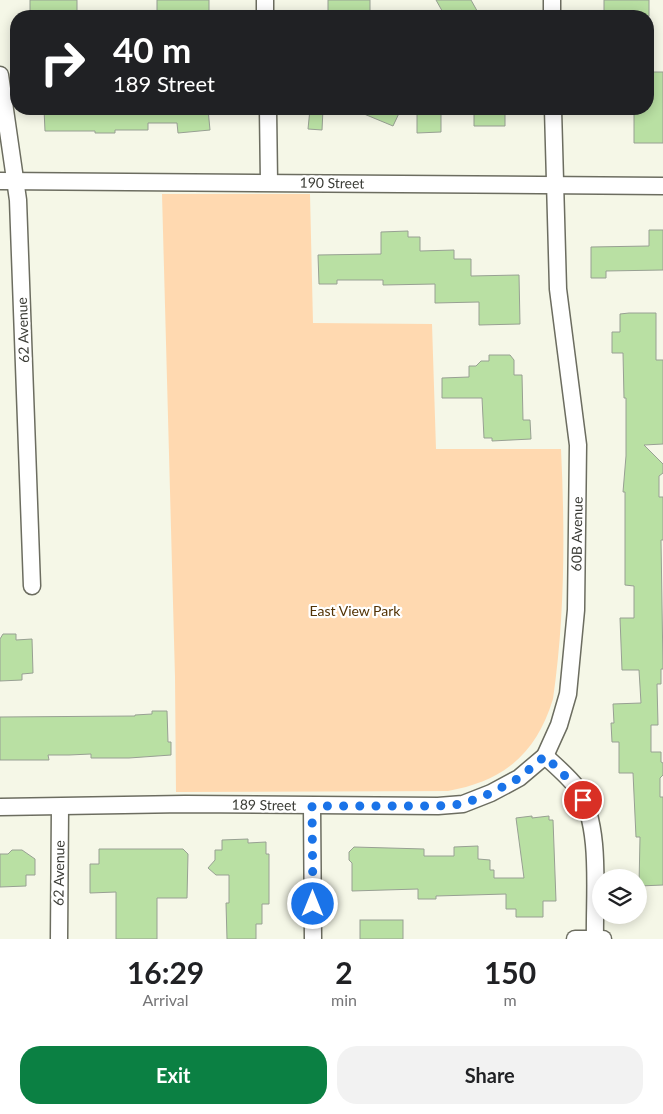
<!DOCTYPE html>
<html lang="en">
<head>
<meta charset="utf-8">
<style>
  body { margin:0; font-family:Lato,sans-serif; background:#f2f2f2; color:#202124; height:100vh; display:flex; flex-direction:column; font-size:19px; white-space:nowrap }
  * { box-sizing:border-box; margin:0 }
  p { font-size:16px; color:#757577 }
  .icon { flex:none; width:28px; height:28px; fill:none; stroke:currentColor; stroke-width:2; stroke-linecap:round; stroke-linejoin:round }
  .map { position:relative; height:939px; overflow:hidden }
  .panel { display:flex; flex-direction:column; background:#fff; flex:1 }
  .panel>* { flex:none }
  .hud { position:absolute; left:10px; top:10px; width:644px; height:105px; border-radius:20px; box-shadow:0 2px 12px #0003; background:#202124; color:#fff; overflow:hidden }
  .tools { position:absolute; left:592px; top:869px; display:grid; gap:10px }
  .tools a { display:grid; place-items:center; width:55px; height:55px; border-radius:50%; background:#fff; box-shadow:0 2px 12px #0003; font-size:25px }
  .pin { position:absolute; display:grid; place-items:center; width:42px; height:42px; color:#fff; margin:-21px; border:2px solid #fff; border-radius:50%; box-shadow:0 1px 5px #0007 }
  .me { position:absolute; width:55px; margin:-28px; rotate:0deg; stroke-linejoin:round; filter:drop-shadow(0 0 4px #0008) }
  .turn { display:flex; align-items:center; gap:18px; height:105px; padding:0 20px; font-size:22px }
  .turn .icon { width:65px; height:65px; stroke-width:2.5 }
  .turn b { display:block; font-size:35px; line-height:42px }
  .eta { display:flex; justify-content:space-evenly; align-items:center; height:85px; text-align:center }
  .eta b { font-size:30px; font-weight:700; line-height:35px }
  .action { display:flex; gap:10px; margin-top:auto; padding:10px 20px }
  .action a { flex:1; height:58px; border-radius:20px; background:#0b8043; color:#fff; font-size:20px; font-weight:700; line-height:58px; text-align:center }
  .action a+a { background:#f2f2f2; color:#202124 }
  .map>svg:first-child { display:block }
</style>
</head>
<body>
<div class="map">
<svg width="663" height="939" viewBox="0 0 663 939">
  <rect width="100%" height="100%" fill="#f5f7e7"/>
  <path fill="#ffd9b0" d="M162,194H310L313,323L432,324L436,449H561C565,532 565,616 553,699C536,754 504,781 448,791L176,792L175,677Z"/>
  <g fill="#b9e0a3" stroke="#98a093">
    <rect x="30" y="0" width="47" height="16"/>
    <rect x="157" y="0" width="52" height="16"/>
    <rect x="328" y="0" width="42" height="16"/>
    <polygon points="436,0 471,0 480,16 445,16"/>
    <rect x="604" y="0" width="45" height="16"/>
    <polygon points="649,72 663,72 663,143 634,143 634,109 648,109"/>
    <polygon points="44,109 208,109 210,130 178,133 177,123 148,123 148,130 115,130 115,133 95,133 95,131 45,131"/>
    <polygon points="310,109 323,109 322,130 308,129"/>
    <polygon points="352,109 401,109 393,126"/>
    <polygon points="417,109 441,109 441,132 417,133"/>
    <polygon points="474,109 498,109 498,112 505,111 505,126 474,126"/>
    <polygon points="649,230 663,230 663,270 606,271 606,278 591,278 591,247 649,246"/>
    <polygon points="408,231 408,237 420,237 420,251 454,250 454,259 471,259 471,276 519,275 520,324 479,325 479,302 435,303 435,284 383,285 383,280 337,280 337,284 319,284 318,255 381,254 381,232"/>
    <polygon points="629,313 656,313 656,360 663,360 663,444 644,445 663,464 663,473 659,476 659,497 663,497 663,540 661,540 663,669 661,669 661,684 657,684 658,725 651,725 651,752 661,752 661,762 663,763 663,775 660,778 660,797 663,797 663,885 639,886 640,837 636,837 633,773 619,773 619,742 612,742 611,723 614,723 613,704 641,703 639,670 622,670 620,618 634,618 634,586 625,585 625,492 623,492 626,456 626,398 624,398 623,353 612,353 612,332 620,332 620,314"/>
    <polygon points="489,355 510,355 514,360 514,375 522,375 523,420 530,420 531,439 492,441 492,438 484,438 482,398 442,398 442,378 469,377 469,366 476,366 481,361 489,361"/>
    <polygon points="3,634 16,634 16,640 32,639 33,673 22,674 22,680 0,681 0,639"/>
    <polygon points="152,711 167,711 168,742 171,742 171,755 129,758 91,758 91,754 69,755 48,755 49,760 0,760 0,717 135,716 135,715 152,714"/>
    <polygon points="532,816 532,818 549,816 549,820 553,820 556,901 543,901 543,917 516,917 516,909 506,909 506,894 436,896 436,899 418,899 418,889 352,891 352,863 349,860 349,852 354,847 424,849 424,856 454,856 454,847 478,846 478,859 490,860 490,870 494,870 494,878 524,878 516,818"/>
    <polygon points="248,839 248,843 266,842 266,854 269,854 269,904 262,904 262,924 256,924 256,939 227,939 226,903 229,903 229,875 216,875 208,868 215,860 215,850 222,850 222,840"/>
    <polygon points="99,849 183,849 188,854 187,898 157,898 157,939 116,939 116,892 90,893 90,864 99,864"/>
    <polygon points="12,850 22,850 35,859 35,875 26,875 26,886 0,887 0,854 8,854"/>
    <rect x="360" y="920" width="43" height="19"/>
  </g>
  <g fill="none" stroke-linecap="round" stroke-linejoin="round">
    <g stroke="#6c6d60" stroke-width="19">
      <g id="street">
        <polyline points="265,0 265,16"/>
        <polyline points="552,0 552,16"/>
        <polyline points="0,75 18,200 32,586"/>
        <polyline points="268,109 269,182"/>
        <polyline points="0,181 663,186"/>
        <path d="M545,756C556,766 569,777 578,789C602,826 594,895 595,938"/>
        <polyline points="312,806 313,939"/>
        <polyline points="0,807 185,804 438,806 463,804 491,793 519,778 545,756 559,725 568,694 576,610 578,445 558,289 553,109"/>
        <polyline points="59,939 60,807"/>
        <polyline points="575,939 603,939"/>
      </g>
    </g>
    <use href="#street" stroke="#fff" stroke-width="16"/>
  </g>
  <g fill="none" stroke-linecap="round" stroke-linejoin="round">
    <polyline stroke="#1a73e8" stroke-width="9" stroke-dasharray="0 16.2" points="313,904 312,806 438,806 463,804 491,793 519,778 545,756 578,789 583,800"/>
  </g>
  <g text-anchor="middle" stroke-width="4.5" stroke-linejoin="round" paint-order="stroke">
    <g font-size="14" fill="#3b3c36" stroke="#fff">
      <text transform="translate(332 183) rotate(1)" y="5">190 Street</text>
      <text transform="translate(23 330) rotate(-92)" y="5">62 Avenue</text>
      <text transform="translate(577 534) rotate(-89)" y="5">60B Avenue</text>
      <text transform="translate(264 805) rotate(1)" y="5">189 Street</text>
      <text transform="translate(59 873) rotate(-89)" y="5">62 Avenue</text>
    </g>
    <g font-size="14" fill="#533305" stroke="#fff">
      <text x="355" y="616">East View Park</text>
    </g>
  </g>
</svg>
<div class="tools">
<a><svg class="icon" aria-label="layers" viewBox="0 0 24 24"><path d="M12 4l9 5-9 5-9-5zM3 14l9 5 9-5"/></svg></a>
</div>
<div class="pin" style="left:583px;top:800px;background:#d93025"><svg class="icon" aria-label="arrive" viewBox="0 0 24 24"><path d="M6 21V4h12l-3 4 3 4H6"/></svg></div>
<svg class="me" style="left:313px;top:904px" viewBox="-20 -20 40 40"><circle r="17" fill="#1a73e8" stroke="#fff" stroke-width="3"/><path d="M0-11L8 9 0 5-8 9z" fill="#fff"/></svg>
<div class="hud">
<div class="turn"><svg class="icon" aria-label="right" viewBox="0 0 24 24"><path d="M7 20v-9h11M14 6l5 5-5 5"/></svg><div><b>40 m</b>189 Street</div></div>
</div>
</div>
<section class="panel">
<div class="eta">
<div><b>16:29</b><p>Arrival</p></div>
<div><b>2</b><p>min</p></div>
<div><b>150</b><p>m</p></div>
</div>
<div class="action"><a>Exit</a><a>Share</a></div>
</section>
</body>
</html>
